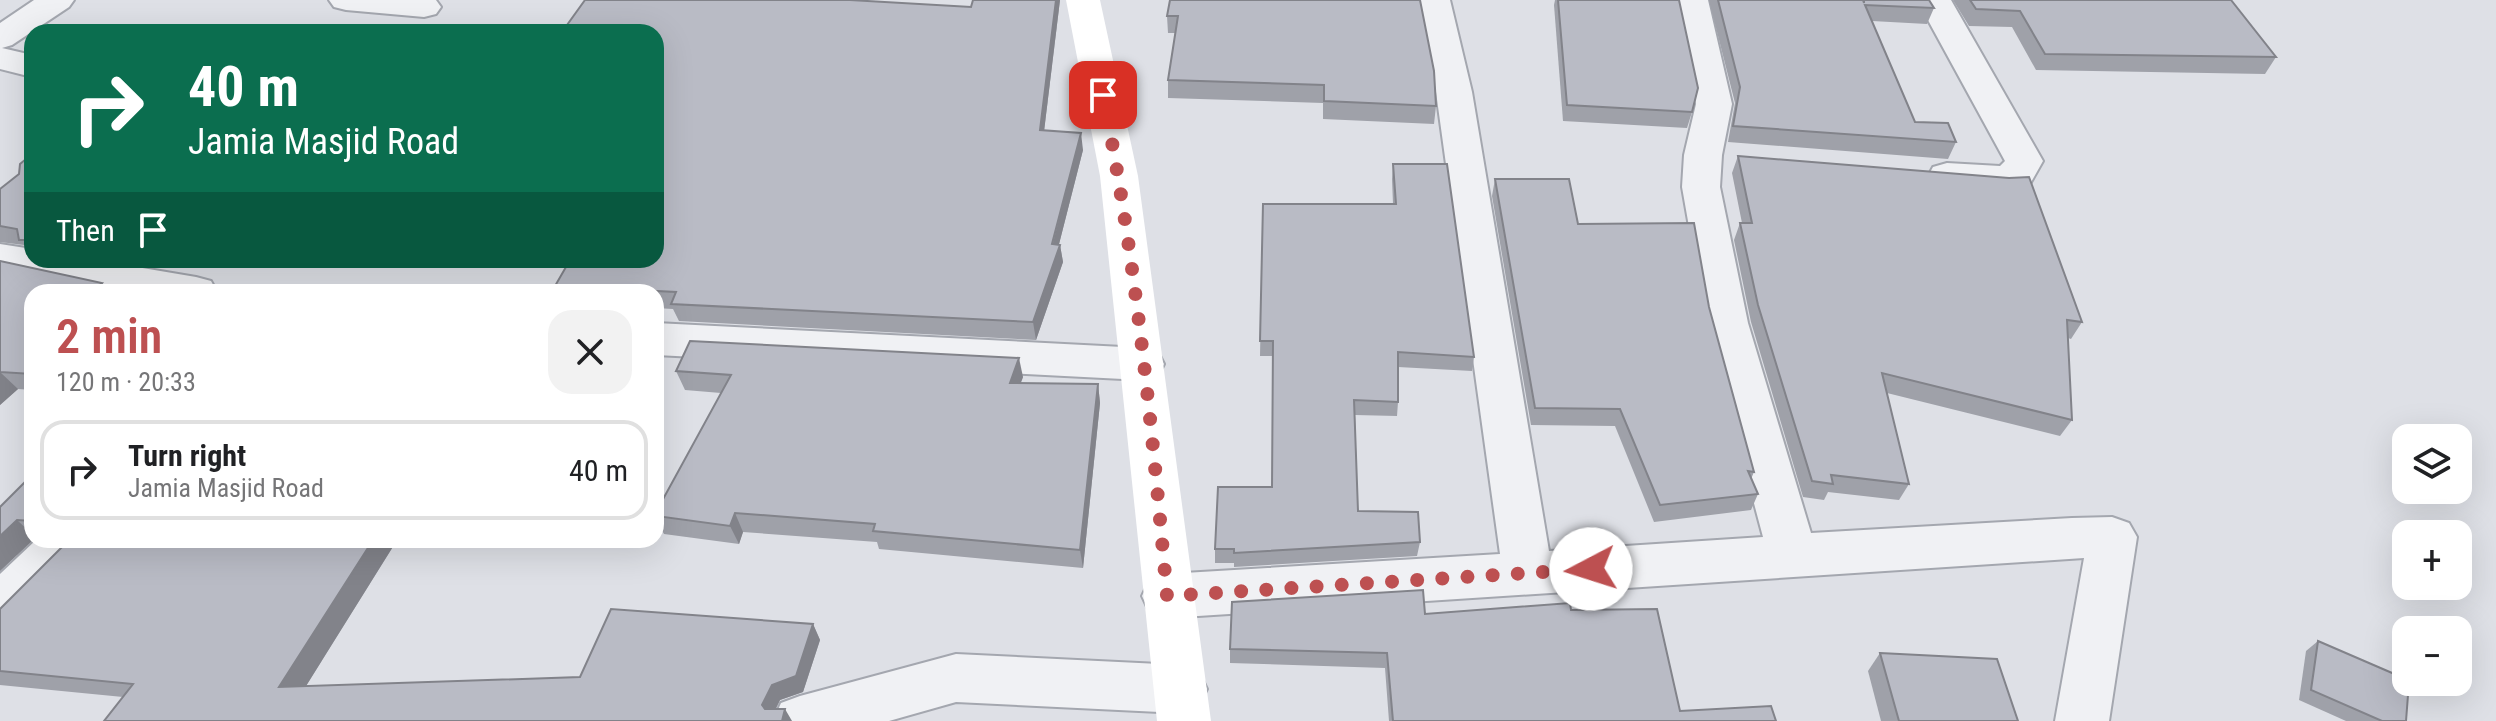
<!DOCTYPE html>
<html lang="en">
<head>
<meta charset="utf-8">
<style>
  body { margin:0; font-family:"Roboto Condensed",sans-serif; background:#f2f2f2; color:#202124; height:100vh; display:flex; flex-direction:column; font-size:30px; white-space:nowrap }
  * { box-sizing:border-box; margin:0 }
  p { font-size:26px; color:#757577 }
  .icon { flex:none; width:44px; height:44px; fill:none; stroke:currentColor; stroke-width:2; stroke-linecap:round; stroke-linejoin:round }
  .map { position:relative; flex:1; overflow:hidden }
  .sheet { position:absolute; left:24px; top:284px; width:640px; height:264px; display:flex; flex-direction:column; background:#fff; border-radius:24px; box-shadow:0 8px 32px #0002 }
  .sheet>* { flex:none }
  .banner { position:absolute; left:24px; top:24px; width:640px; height:244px; border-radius:24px; box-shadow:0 8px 32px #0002; background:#0b6e4f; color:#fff; overflow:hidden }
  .fabs { position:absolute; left:2392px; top:424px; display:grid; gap:16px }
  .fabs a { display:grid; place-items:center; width:80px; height:80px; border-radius:16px; background:#fff; box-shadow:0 8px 32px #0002; font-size:40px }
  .pin { position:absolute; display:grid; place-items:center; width:68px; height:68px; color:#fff; margin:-34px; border-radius:16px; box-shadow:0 4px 12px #0006 }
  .me { position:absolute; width:88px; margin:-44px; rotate:265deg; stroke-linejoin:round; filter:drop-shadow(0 0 6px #0008) }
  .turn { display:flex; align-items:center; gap:28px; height:168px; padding:0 32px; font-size:36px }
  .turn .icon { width:104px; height:104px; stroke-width:2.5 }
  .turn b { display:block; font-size:56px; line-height:68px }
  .then { display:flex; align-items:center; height:76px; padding:0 32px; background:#0003; gap:16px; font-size:30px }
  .round { display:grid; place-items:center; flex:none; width:84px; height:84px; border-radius:24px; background:#f2f2f2 }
  .headline { display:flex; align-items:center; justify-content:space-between; height:136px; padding:0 32px }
  h1 { font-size:48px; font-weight:600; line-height:60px; color:#bd5051 }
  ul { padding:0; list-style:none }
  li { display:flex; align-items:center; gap:24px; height:100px; margin:0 16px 12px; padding:0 16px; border:4px solid #e0e0e0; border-radius:24px }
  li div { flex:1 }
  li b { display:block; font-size:30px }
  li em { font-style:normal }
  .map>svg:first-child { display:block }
</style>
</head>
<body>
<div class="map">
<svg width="2496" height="721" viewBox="0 0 2496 721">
  <rect width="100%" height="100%" fill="#dee0e6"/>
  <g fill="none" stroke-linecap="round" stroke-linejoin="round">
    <g stroke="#a4a7af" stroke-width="4">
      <g id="street">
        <polygon points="34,0 74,0 69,7 12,45 2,48 32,55 32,77 0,69 0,23"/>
        <polygon points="329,0 436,0 441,7 436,14 424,17 346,10 334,7"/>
        <polygon points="1416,0 1450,0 1472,92 1549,551 1763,537 1706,323 1682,187 1684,155 1696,104 1674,0 1708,0 1732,104 1722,155 1720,187 1748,323 1811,533 2072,518 2112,517 2129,523 2137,537 2109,721 2055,721 2084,558 1167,618 1149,611 1142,596 1149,581 1167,574 1500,554 1436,92"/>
        <path d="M1917,0H1951L2043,161L2030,184C1998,192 1965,194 1933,185L1928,176L1933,167L1947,163L2000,166L2005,161Z"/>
        <polygon points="0,244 32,249 32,260 95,260 196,277 211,281 217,292 112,292 0,272"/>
        <polygon points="656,323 1142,348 1158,352 1164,364 1158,376 1142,380 656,355"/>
        <polygon points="36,540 94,540 86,554 18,623 0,629 0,574"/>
        <polygon points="956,654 1180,665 1199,672 1207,689 1199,706 1180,713 956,702 889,721 773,721 781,703 800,696"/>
      </g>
    </g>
    <use href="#street" fill="#f0f1f4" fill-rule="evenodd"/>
    <polygon fill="#fff" fill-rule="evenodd" points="1066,0 1100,0 1138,176 1211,721 1157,721 1100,176"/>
  </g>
  <g fill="#9fa1a9">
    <polygon points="973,0 1060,0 1044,131 1083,150 1059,244 1060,245 1063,262 1036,340 679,321 673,309 656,308 656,292 558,292 555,286 971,7"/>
    <polygon points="1170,0 1436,106 1434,124 1323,119 1323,103 1168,98 1168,80 1175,33 1168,33 1167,16"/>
    <polygon points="1555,0 1679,0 1692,112 1687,128 1563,121 1554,5"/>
    <polygon points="1709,0 1929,0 1934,8 1927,24 1872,21 1915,122 1956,142 1948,159 1728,142 1735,103"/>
    <polygon points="1953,0 2231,0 2276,57 2265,74 2036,70 2012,27 1969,26"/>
    <polygon points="1738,156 2082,322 2071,339 2068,338 2072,420 2060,436 1887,393 1909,484 1899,500 1828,492 1824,500 1803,497 1751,322 1734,240 1740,223 1742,223 1732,173"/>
    <polygon points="32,160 32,254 24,245 0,242 0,189 19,174"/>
    <polygon points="1393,164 1474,357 1472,371 1398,367 1398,402 1397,416 1355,415 1358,511 1420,542 1417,556 1234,567 1234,563 1215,563 1215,549 1272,487 1273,356 1260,356 1263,204 1393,204 1392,179"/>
    <polygon points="1495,179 1578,224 1709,307 1754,472 1751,479 1758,494 1751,510 1654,522 1615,426 1531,425 1492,196"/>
    <polygon points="0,261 102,283 110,292 32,292 32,390 18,389 0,405"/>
    <polygon points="676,371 1023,377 1020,383 1098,384 1100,403 1083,568 879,549 877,542 743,532 739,544 664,534 656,519 656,512 721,393 685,390"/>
    <polygon points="32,475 33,540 0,571 0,507"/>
    <polygon points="394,545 306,686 580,677 813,624 820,640 803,692 780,700 776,709 123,697 0,685 0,609"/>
    <polygon points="1571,610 1680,711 1776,721 1389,721 1385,668 1230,663 1230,649 1425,614"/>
    <polygon points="2318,641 2406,721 2346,721 2299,700 2306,651"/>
    <polygon points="1880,653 2018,721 1881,721 1868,671"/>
  </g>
  <g fill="#82838a">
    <polygon points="1056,0 1060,0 1042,148 1040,130"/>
    <polygon points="1081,133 1083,150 1056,256 1060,245 1063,262 1036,340 1033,322"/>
    <polygon points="102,283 110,292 92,292"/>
    <polygon points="1019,358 1023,377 1014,402 1010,383"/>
    <polygon points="0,372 18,389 0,405"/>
    <polygon points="1098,384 1100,403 1083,568 1080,550"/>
    <polygon points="735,513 743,532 739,544 730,526"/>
    <polygon points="17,520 32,534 33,540 0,571 0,536"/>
    <polygon points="373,540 390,540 394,545 296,702 279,687"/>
    <polygon points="813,624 820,640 803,692 780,700 770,720 762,705 772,685"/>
    <polygon points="785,709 792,721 782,721"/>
  </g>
  <g fill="#b9bbc5" stroke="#82838a" stroke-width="2">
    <polygon points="585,0 850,0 971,7 973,0 1056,0 1040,130 1081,133 1052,244 1060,245 1033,322 671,304 676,292 555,286 570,260 656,260 656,32 562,32"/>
    <polygon points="1170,0 1420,0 1434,71 1436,106 1324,101 1324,85 1168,80 1178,16 1167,16"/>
    <polygon points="1558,0 1679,0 1698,88 1692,112 1567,105"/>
    <polygon points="1718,0 1863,0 1864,3 1864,0 1929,0 1934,8 1865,5 1915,122 1948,123 1956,142 1733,126 1740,87"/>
    <polygon points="1970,0 2231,0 2276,57 2045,54 2020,11 1976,9"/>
    <polygon points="1738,156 2009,178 2029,177 2082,322 2067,320 2072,420 1882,373 1909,484 1831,475 1833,484 1812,481 1758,305 1740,223 1752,223"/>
    <polygon points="26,159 32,160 32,240 19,240 17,229 0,226 0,189 19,174 20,164"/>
    <polygon points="1393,164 1447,164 1474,357 1398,352 1398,402 1354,400 1358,511 1418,512 1420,542 1234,553 1234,549 1215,549 1218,487 1272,487 1273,341 1260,341 1263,204 1396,204"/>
    <polygon points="1495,179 1569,179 1578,224 1694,223 1709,307 1754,472 1748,471 1758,494 1660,505 1620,409 1535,408"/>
    <polygon points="0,261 102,283 92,292 32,292 32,374 0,372"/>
    <polygon points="690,341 1019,358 1010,383 1098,384 1080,550 873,531 875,524 735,513 730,526 656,516 656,512 731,375 676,371"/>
    <polygon points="32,475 32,521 17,520 0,536 0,507"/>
    <polygon points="69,540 373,540 279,687 580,677 611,609 813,624 796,676 772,685 762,705 765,709 785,709 782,721 104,721 133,684 0,671 0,609"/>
    <polygon points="1423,590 1425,614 1570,603 1571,610 1657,609 1680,711 1771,706 1776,721 1393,721 1387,653 1230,649 1232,602"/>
    <polygon points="2318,641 2406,679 2406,682 2409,682 2406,721 2382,721 2311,690"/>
    <polygon points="1880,653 1997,659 2018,721 1899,721"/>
  </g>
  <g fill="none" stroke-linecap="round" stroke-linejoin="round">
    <path stroke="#bd5051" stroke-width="14" stroke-dasharray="0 25.2" d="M1103,95C1136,260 1152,429 1167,596L1591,569"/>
  </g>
</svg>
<div class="fabs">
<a><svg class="icon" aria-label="layers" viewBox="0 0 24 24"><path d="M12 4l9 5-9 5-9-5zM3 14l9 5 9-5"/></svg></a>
<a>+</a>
<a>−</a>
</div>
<div class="pin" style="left:1103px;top:95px;background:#d93025"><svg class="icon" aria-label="arrive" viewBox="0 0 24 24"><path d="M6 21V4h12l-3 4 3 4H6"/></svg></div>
<svg class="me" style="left:1591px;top:569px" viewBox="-20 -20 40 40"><circle r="19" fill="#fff"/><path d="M0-13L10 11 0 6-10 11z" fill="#bd5051"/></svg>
<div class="banner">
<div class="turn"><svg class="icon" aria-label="right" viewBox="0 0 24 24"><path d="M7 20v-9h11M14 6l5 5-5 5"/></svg><div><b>40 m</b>Jamia Masjid Road</div></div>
<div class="then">Then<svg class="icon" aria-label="arrive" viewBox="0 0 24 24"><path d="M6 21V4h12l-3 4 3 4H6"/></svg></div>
</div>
<section class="sheet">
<div class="headline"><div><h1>2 min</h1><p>120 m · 20:33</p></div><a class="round"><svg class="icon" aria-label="close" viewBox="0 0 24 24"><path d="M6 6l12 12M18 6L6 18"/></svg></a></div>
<ul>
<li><svg class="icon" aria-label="right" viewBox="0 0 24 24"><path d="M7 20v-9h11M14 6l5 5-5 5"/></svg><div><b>Turn right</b><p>Jamia Masjid Road</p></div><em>40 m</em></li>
</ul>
</section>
</div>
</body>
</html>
